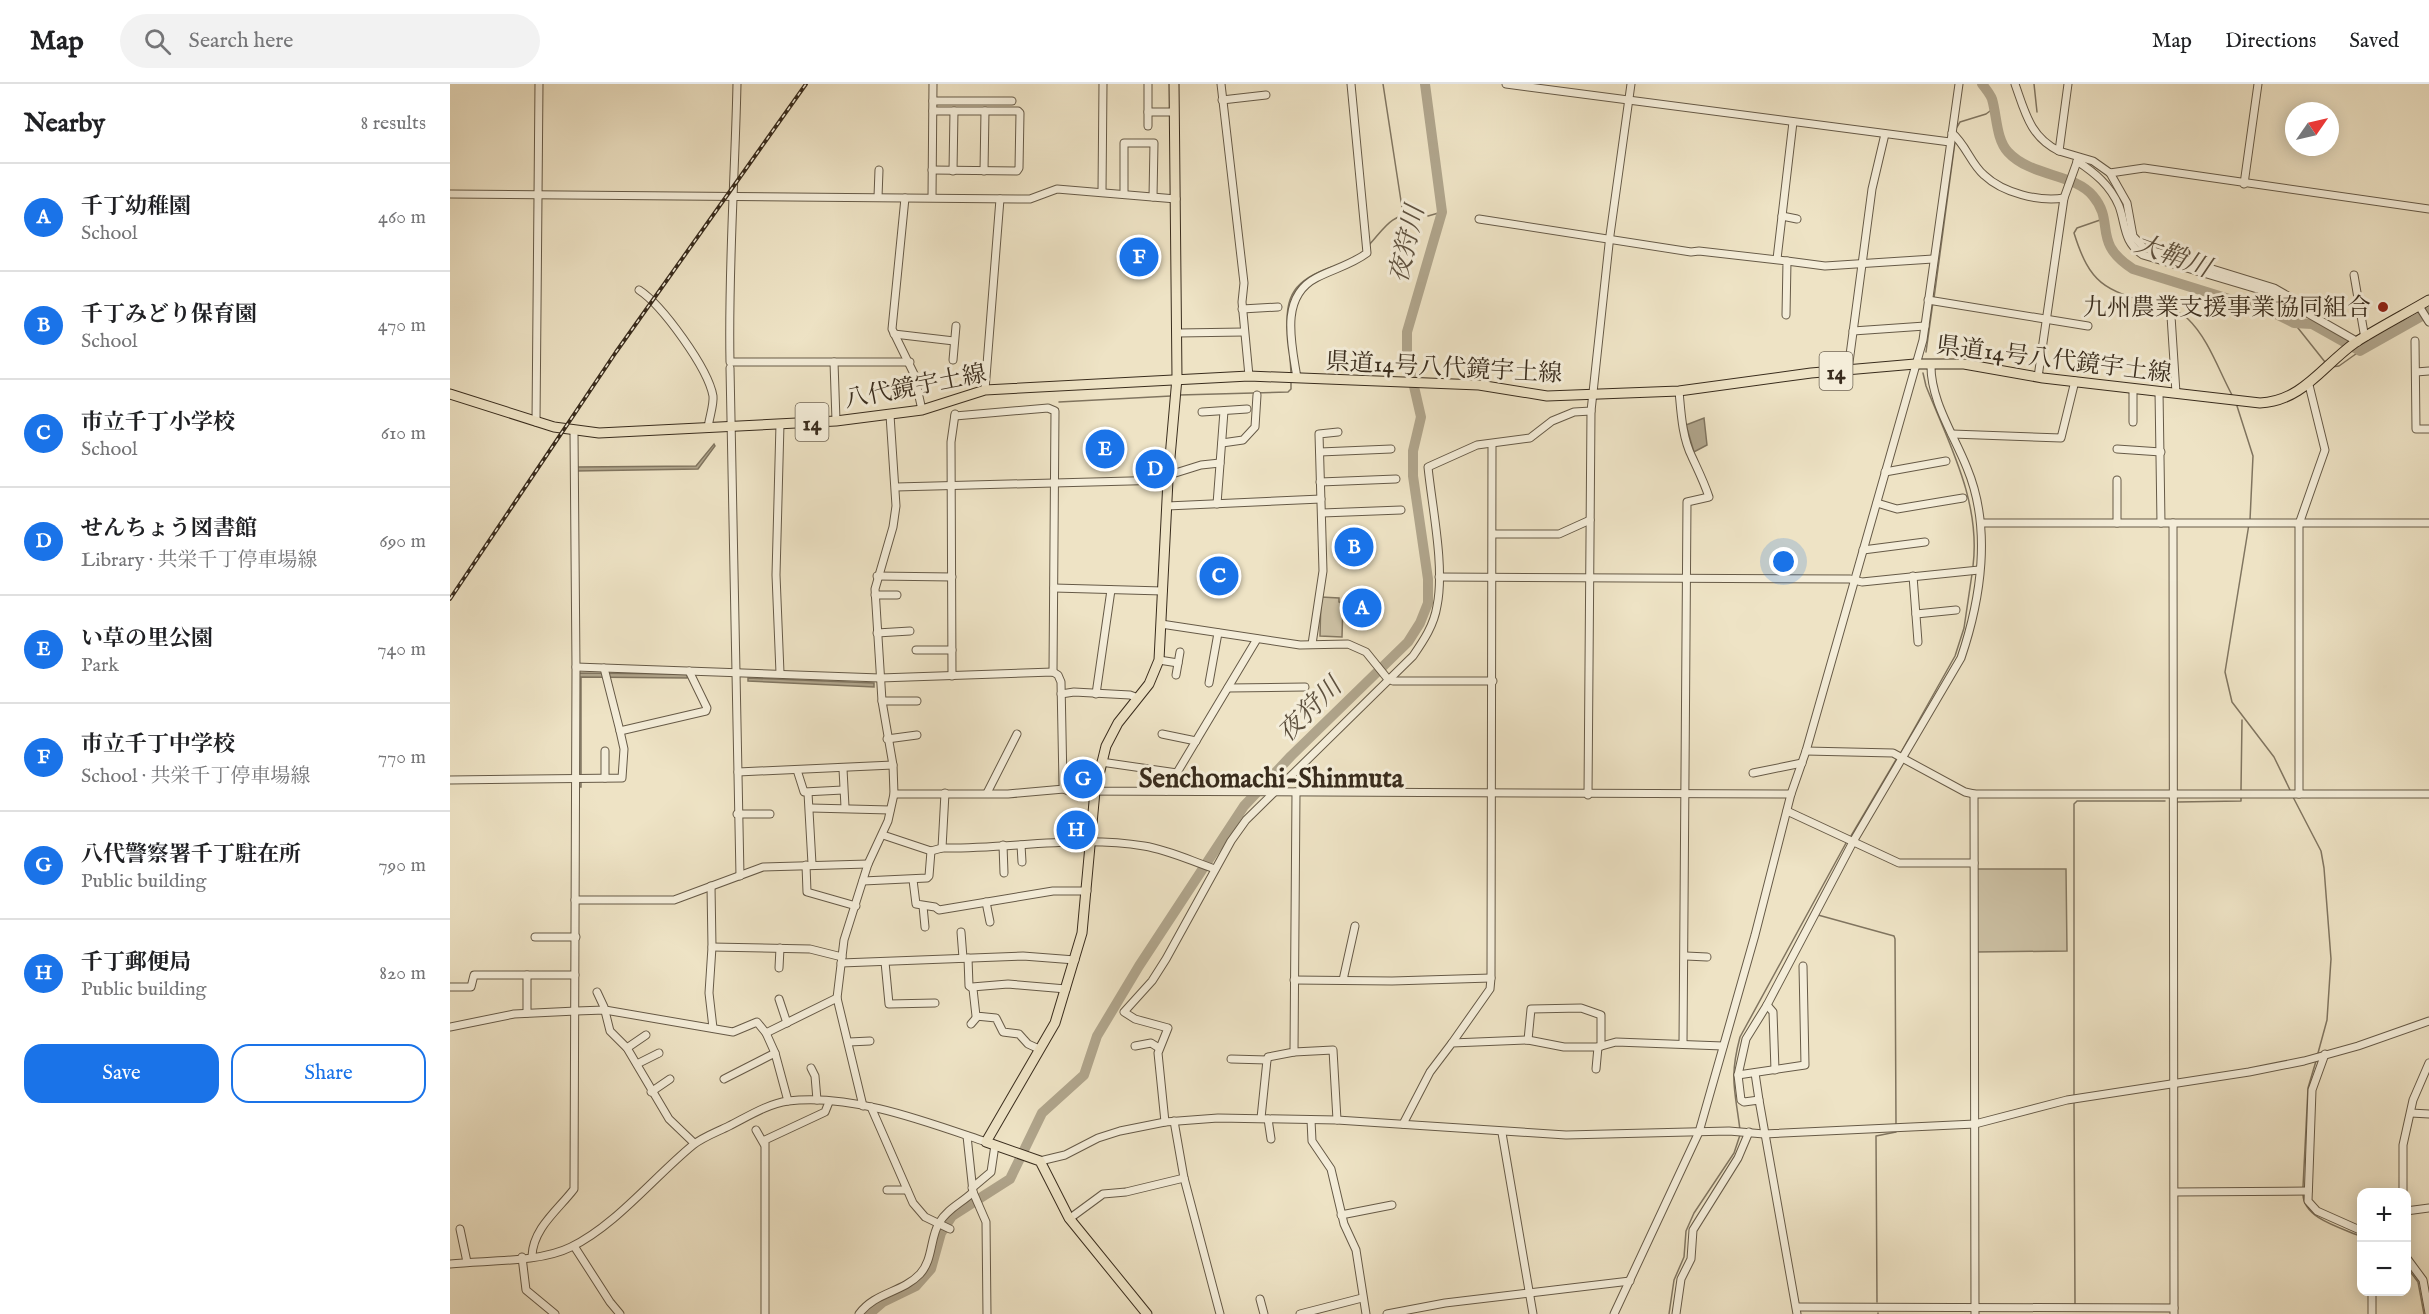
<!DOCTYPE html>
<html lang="en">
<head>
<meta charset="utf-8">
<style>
	body { margin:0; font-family:"IM FELL English","Noto Serif JP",serif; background:#f2f2f2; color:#202124 }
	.controls { position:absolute; right:18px; bottom:18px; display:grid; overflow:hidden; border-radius:12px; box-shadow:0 3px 15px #0003 }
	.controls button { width:54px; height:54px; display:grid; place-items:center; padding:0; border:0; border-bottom:2px solid #e0e0e0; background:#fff; color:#202124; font:30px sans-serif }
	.compass { position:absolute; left:1835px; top:18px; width:54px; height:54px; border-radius:50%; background:#fff; box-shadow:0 3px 15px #0003; rotate:56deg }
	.you { position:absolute; left:1334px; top:478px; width:21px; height:21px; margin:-15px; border:4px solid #fff; border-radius:50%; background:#1a73e8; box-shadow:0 0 0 9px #1a73e833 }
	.badge { display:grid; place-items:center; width:39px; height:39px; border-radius:50%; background:#1a73e8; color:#fff; font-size:20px; font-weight:700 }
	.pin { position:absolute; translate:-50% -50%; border:3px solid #fff; box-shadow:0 2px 6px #0006 }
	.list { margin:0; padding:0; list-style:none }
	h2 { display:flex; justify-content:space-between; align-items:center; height:78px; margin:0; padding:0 24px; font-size:26px }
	h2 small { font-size:20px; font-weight:400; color:#757577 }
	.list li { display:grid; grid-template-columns:39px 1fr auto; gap:18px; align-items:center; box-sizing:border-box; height:108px; padding:0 24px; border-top:2px solid #e0e0e0 }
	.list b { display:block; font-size:22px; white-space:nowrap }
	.list p { margin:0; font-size:20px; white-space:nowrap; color:#757577 }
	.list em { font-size:20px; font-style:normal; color:#757577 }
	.actions { display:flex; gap:12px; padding:18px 24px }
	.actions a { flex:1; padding:14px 0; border:2px solid #1a73e8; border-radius:18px; text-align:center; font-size:21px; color:#1a73e8 }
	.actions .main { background:#1a73e8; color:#fff }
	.icon { flex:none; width:33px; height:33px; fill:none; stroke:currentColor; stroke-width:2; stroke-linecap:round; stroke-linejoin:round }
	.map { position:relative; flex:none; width:1979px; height:1230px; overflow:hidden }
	header { display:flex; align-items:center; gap:36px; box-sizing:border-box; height:84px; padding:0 30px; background:#fff; border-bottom:2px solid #e0e0e0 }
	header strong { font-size:28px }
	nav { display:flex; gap:33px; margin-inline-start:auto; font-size:21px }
	.search { width:420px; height:54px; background:#f2f2f2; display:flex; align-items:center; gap:15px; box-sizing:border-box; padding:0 21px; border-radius:33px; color:#757577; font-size:22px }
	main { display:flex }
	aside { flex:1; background:#fff }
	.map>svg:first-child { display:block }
	.green { fill:#cfc4a8; stroke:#847862; stroke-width:1.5 }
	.water { fill:#b0a58c; stroke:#807560; stroke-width:1.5 }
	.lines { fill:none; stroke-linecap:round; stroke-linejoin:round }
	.stream { stroke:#807560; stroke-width:1.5 }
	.river { stroke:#b0a58c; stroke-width:10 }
	.minor-casing { stroke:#665a47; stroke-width:9 }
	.major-casing { stroke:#392c1d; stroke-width:11 }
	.minor { stroke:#f4edd9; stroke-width:7 }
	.major { stroke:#eee3c5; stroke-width:9 }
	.rail-casing { stroke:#392c1d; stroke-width:4 }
	.rail { stroke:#f4edd9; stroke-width:1.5; stroke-dasharray:4.5; stroke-linecap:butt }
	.poi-dot { fill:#8f2418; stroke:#f4edd9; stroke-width:2 }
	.labels { text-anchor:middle; stroke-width:6; stroke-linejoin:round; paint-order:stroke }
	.shield { fill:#f4edd9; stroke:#716655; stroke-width:1.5 }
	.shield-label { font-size:22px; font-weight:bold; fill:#392c1d }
	.poi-label { font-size:24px; fill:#392c1d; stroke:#f4edd9; text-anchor:end }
	.street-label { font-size:24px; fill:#392c1d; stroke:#f4edd9 }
	.water-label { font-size:26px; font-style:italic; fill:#5d503e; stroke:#f4edd9 }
	.quarter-label { font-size:27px; font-weight:bold; fill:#392c1d; stroke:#f4edd9 }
</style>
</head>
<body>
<header>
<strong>Map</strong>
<div class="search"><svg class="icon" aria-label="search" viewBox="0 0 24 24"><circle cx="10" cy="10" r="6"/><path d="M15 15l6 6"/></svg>Search here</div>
<nav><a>Map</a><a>Directions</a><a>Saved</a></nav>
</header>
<main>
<aside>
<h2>Nearby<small>8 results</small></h2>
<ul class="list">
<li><span class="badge">A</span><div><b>千丁幼稚園</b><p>School</p></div><em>460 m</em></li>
<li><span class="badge">B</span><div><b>千丁みどり保育園</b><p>School</p></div><em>470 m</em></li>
<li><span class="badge">C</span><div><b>市立千丁小学校</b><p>School</p></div><em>610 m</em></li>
<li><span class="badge">D</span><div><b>せんちょう図書館</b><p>Library · 共栄千丁停車場線</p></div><em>690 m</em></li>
<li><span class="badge">E</span><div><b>い草の里公園</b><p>Park</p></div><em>740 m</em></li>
<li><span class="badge">F</span><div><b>市立千丁中学校</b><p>School · 共栄千丁停車場線</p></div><em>770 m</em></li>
<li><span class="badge">G</span><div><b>八代警察署千丁駐在所</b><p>Public building</p></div><em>790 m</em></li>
<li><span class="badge">H</span><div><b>千丁郵便局</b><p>Public building</p></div><em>820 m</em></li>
</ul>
<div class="actions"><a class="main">Save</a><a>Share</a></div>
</aside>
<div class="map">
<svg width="1979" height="1230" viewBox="0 0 1979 1230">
	<rect width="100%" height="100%" fill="#eee3c5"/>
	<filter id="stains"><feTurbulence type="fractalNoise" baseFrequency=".00333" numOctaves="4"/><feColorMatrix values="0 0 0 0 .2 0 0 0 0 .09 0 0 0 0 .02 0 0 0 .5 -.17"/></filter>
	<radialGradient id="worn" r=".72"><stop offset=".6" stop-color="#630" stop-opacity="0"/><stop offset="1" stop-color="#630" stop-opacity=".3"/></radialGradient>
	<g class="green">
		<polygon points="871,513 889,514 889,518 893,519 892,553 870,552"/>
		<polygon points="1525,785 1616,785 1617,867 1526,868"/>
	</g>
	<g class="water">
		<polygon points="1254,334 1257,361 1244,368 1236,341"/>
		<polygon points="264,360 265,362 248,385 126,387 126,383 246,382"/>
		<polygon points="128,589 238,590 237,594 131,593 131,703 127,703"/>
		<polygon points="298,594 424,599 424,603 298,597"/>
	</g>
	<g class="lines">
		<g class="stream">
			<polyline points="933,0 953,130"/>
			<polyline points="1584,0 1587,28"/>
			<polyline points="1507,43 1510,38 1536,30 1544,24"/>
			<polyline points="978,132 992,128"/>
			<path d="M 1653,135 L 1627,144 L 1624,149 C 1640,200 1654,206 1704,220 C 1715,224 1729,226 1738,235 C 1758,254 1769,287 1782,311"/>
			<path d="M 919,161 C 934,145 941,129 965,131"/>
			<polyline points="1484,214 1505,58"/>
			<polyline points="1844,239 1875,278"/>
			<path d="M 838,251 C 833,211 846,195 882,183"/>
			<polyline points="1476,268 1483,218"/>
			<polyline points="840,273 841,289"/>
			<polyline points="1881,283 1889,282 1910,267"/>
			<path d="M 1473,289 L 1476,302 C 1499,360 1531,418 1523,482"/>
			<polyline points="729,311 838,308 841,305 841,297"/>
			<polyline points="609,318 721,312"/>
			<polyline points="1787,322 1803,372 1800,436"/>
			<polyline points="1799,440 1775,588 1782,618 1824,673 1841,708"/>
			<polyline points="1450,670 1505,572 1514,544 1522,490"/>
			<polyline points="1791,706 1792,636"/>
			<polyline points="1843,713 1871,767 1874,784 1881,875 1877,936 1868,969"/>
			<polyline points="1727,718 1791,717 1791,714"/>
			<polyline points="1401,752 1447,674"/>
			<polyline points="1368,831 1444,852 1445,855 1446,1040"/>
			<polyline points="1624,1013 1624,720 1627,717 1715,717"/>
			<polyline points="1624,1018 1625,1220"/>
			<path d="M 1290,1046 C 1285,1005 1279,995 1290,953 L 1396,759"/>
			<polyline points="1853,1103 1858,1004 1866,977"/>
			<path d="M 1853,1111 C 1854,1135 1892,1144 1912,1153"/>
			<polyline points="1956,1182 1968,1198 1974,1230"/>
			<polyline points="1427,1218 1426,1052 1446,1048"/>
			<polyline points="1428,1229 1428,1230"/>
			<polyline points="1219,1230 1224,1196 1234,1173 1236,1147 1244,1129 1284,1069 1290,1051"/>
		</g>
		<g class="river">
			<path d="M 1532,0 C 1536,5 1540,10 1542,15 C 1547,32 1546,55 1558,68 C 1581,93 1624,89 1643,112 C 1666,139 1641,158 1683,185 L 1824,229 L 1844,239 L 1862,240 L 1910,267 L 1979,228"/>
			<polyline points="419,1230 433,1218 466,1202 481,1185 491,1149 502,1132 560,1095 592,1029 634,991 647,952 689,882 794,722 841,672 958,558 970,539 978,519 978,495 963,392 963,367 971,333 957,272 957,248 992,128 975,0"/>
		</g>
		<g class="minor-casing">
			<g id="minor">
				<path d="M 287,0 C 285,93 278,185 280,278 L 460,278"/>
				<polyline points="771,0 794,199 792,218 799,292"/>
				<polyline points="1056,0 1500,58"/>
				<path d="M 1565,0 C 1575,28 1580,53 1609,67"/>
				<polyline points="1618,0 1609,67 1643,77 1660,89 1694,84 1979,125"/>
				<polyline points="772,16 816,11"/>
				<polyline points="483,17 562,17"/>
				<polyline points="698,28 724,28"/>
				<polyline points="698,42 698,0"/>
				<path d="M 1502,49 C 1516,61 1521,80 1534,91 C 1553,109 1589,118 1614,114"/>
				<path d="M 1627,77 C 1645,89 1660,101 1669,122 C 1676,141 1673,158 1693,171 L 1824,210 L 1908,258"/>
				<polyline points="482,86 567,87 569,84 570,29 568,27 483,27"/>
				<polyline points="503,87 504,27"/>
				<polyline points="534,87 535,27"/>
				<polyline points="1660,89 1677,119 1683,152 1694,164 1824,204 1859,224"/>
				<polyline points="1794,100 1808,0"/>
				<polyline points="652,107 653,0"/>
				<polyline points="0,110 580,115 607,105 726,115"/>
				<polyline points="674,110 674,59 704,59 703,113"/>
				<polyline points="428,113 429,86"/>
				<polyline points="482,113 483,0"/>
				<polyline points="455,114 442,245 464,290 472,326"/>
				<polyline points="1332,132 1347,135"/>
				<polyline points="1029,135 1241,168 1249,167 1337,177 1336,231"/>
				<polyline points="1327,175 1343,38"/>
				<polyline points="1337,177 1375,182 1483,175"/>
				<polyline points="1904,191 1914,249 1917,252"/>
				<path d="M 189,206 C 212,221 258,284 263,312 C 264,321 259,334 258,344"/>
				<polyline points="1478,216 1638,242"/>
				<polyline points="1969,222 1979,238"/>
				<polyline points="792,225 828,223"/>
				<polyline points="1721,232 1726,309"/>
				<polyline points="1403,247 1475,242"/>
				<polyline points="728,249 794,248"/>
				<polyline points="444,250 504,257"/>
				<polyline points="1965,257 1966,345 1979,345"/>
				<polyline points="503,276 506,242"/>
				<polyline points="384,278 386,337"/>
				<polyline points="280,284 290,792"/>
				<polyline points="1398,286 1422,105 1435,50"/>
				<polyline points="1966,288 1979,287"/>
				<polyline points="1588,293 1614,114 1628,75"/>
				<path d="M 847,294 C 842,261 829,213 866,194 C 883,185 901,181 917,169 L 901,0"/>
				<polyline points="535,306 550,115"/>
				<path d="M 1229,307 C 1231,328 1232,353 1242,373 C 1248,386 1254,398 1259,413 L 1237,418 L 1233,959"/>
				<polyline points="1709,307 1711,439"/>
				<polyline points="752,328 797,325"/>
				<polyline points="505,332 598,324 605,327 603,588"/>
				<polyline points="86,338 89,0"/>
				<polyline points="1683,338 1683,304"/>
				<polyline points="330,340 326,491 330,589"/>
				<polyline points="1502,350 1611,354 1625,297"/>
				<polyline points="772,359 793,356 805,343 807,311"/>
				<polyline points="1667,365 1711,368"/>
				<polyline points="870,368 941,365"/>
				<polyline points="1435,388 1496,377"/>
				<polyline points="719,391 751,381 770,379"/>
				<polyline points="1667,396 1667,439"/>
				<polyline points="870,398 946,395"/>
				<polyline points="446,403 718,396"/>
				<polyline points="1427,419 1447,425 1513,414"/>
				<polyline points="767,420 774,327"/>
				<polyline points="717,422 871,415"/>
				<polyline points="872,429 951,426"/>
				<polyline points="1531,439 1979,439"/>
				<polyline points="1723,439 1724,1230"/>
				<polyline points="1043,450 1109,450 1140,436"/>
				<polyline points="1413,466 1475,458"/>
				<polyline points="427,492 502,493"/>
				<polyline points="1463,492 1468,558"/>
				<polyline points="989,493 1400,495 1412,498 1529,486"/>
				<polyline points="604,504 713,507"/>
				<polyline points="425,511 447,511"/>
				<polyline points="1466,530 1506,526"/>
				<polyline points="711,540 850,561 898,560 916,568 937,594 943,597 1043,597"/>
				<polyline points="427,549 460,547"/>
				<polyline points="862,560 873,487 869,350 888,348"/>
				<polyline points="466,566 502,566"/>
				<polyline points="709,576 728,579"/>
				<polyline points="126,583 430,594 603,588 608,591 611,598 613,700 614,705 618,707 1341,710"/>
				<polyline points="154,584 170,647 256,627 257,624 239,587"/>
				<polyline points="726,591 730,568"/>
				<polyline points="502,592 501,358 505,330"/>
				<polyline points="759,599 768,549"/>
				<polyline points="778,604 855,603"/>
				<polyline points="611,610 624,608 680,611 688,614"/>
				<polyline points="646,610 661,506"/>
				<polyline points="432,617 467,617"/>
				<polyline points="712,650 746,657"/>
				<polyline points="437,655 467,651"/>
				<polyline points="1356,667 1443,669 1515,708 1524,710 1979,710"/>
				<polyline points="651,678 727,689"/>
				<polyline points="393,685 395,723"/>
				<polyline points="347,686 354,708 393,706"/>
				<polyline points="288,688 443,681"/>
				<polyline points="1303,689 1352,679"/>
				<polyline points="155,694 155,667"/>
				<polyline points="0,696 172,694 174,665 170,647"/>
				<polyline points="716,707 807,555"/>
				<polyline points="358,709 362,780"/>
				<polyline points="537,709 567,650"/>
				<polyline points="444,710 558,710 614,705"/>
				<polyline points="1524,710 1525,1230"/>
				<polyline points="1849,710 1849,440 1875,366 1859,301"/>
				<polyline points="1138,711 1141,327"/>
				<polyline points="361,724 440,726"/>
				<polyline points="1337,727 1449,779 1524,779"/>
				<polyline points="287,730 320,730"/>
				<path d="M 433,751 L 481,767 L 492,764 C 559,765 628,751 694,762 C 719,766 741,777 765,785"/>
				<polyline points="553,761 554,789"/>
				<polyline points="571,761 572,778"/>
				<polyline points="492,764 495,709"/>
				<polyline points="356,781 357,808 406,822"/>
				<polyline points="463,796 466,820 485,823 489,826 603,807 637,807"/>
				<polyline points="413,797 477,794 479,792 481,767"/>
				<polyline points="261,802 262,863 259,909 263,944"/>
				<polyline points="125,816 224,816 313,783 418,780"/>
				<polyline points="536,818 540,838"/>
				<polyline points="473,822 475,843"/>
				<polyline points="511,848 513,874"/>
				<polyline points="85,853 126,853"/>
				<polyline points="262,863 360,865 392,873"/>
				<polyline points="1236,872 1257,873"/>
				<polyline points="518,874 519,902 523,905 526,932 546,934 553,948 569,950 578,960 589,965"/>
				<polyline points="435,878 439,920 485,919"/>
				<polyline points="391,879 573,872 625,876"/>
				<polyline points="329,884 330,864"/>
				<polyline points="844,896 942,897 1041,894"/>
				<polyline points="893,896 905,842"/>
				<polyline points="0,903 21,903 24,891 125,891"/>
				<polyline points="522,903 558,900 616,905"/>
				<polyline points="147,908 154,923 160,947 177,964 219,1035 244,1059"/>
				<polyline points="329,915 337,939"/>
				<polyline points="1317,921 1323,928 1325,986"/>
				<polyline points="77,929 77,891"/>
				<polyline points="521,940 527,933"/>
				<polyline points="0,943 64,930 126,927 155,926 283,948 307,938 316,949 387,914"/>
				<polyline points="316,949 325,969 338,1017"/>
				<polyline points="1078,956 1081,925 1131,924 1151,931 1151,962"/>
				<polyline points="399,958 420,957"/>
				<polyline points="1002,959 1040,905 1041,894 1042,360"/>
				<polyline points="685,962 701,959 709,964"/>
				<polyline points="177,964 196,951"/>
				<polyline points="844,968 883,966 887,1036"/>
				<polyline points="1875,970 1862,1006 1858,1117 1867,1127 1912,1147"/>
				<polyline points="781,975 817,976"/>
				<polyline points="187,980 209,969"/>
				<polyline points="361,984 365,992 367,1016"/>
				<polyline points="1146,985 1148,963"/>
				<polyline points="1305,989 1309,1016"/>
				<polyline points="1288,991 1355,981 1353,882"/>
				<polyline points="274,995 325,969"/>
				<polyline points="201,1008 220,995"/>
				<polyline points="413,1022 387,914 394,856 418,780 438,737 444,710 443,681 432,617 425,505 443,443 446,422 440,331"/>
				<polyline points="421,1023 463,1119 475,1133 500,1145"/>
				<polyline points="1961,1029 1979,1030"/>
				<polyline points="811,1034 817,976 818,973 844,968 846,708"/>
				<polyline points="818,1035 821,1055"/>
				<polyline points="861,1036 862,1057 881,1085 894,1140 906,1166 916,1230"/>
				<polyline points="724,1037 734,1094 770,1230"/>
				<path d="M 715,1038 L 708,969 L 718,944 L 685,935 L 674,928 L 702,897 L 716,875 L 781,757 L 796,736 L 963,572 C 974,556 984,541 987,522 C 995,483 982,423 978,383 L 1027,361 L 1080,354 L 1102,337 L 1124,328 L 1141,327 L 1160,151 L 1181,0"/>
				<polyline points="953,1040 980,988 1002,959 1078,956 1114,963 1148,963 1166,958 1273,962"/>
				<polyline points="306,1046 314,1060"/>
				<polyline points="1052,1049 1083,1230"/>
				<polyline points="517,1052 523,1108 536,1138 537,1230"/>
				<polyline points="590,1077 615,1071 648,1054 670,1047 715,1038 768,1034 887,1036 1116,1051 1279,1047 1314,1050 1525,1040 1617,1016 1799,988 1854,977 1908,962 1979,937"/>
				<polyline points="522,1104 541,1088 545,1061"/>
				<polyline points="437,1106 457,1106"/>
				<polyline points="1725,1108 1858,1107"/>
				<polyline points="1953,1108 1953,1061 1963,1016 1979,979"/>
				<polyline points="1956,1127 1979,1124"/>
				<polyline points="891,1131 942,1121"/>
				<polyline points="619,1135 653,1110 676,1108 734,1094"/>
				<polyline points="10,1145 17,1178"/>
				<polyline points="124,1162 160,1218 170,1230"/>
				<path d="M 82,1172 C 83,1144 109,1125 124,1105 L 126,583 L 124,348"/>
				<polyline points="72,1173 76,1206 105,1230"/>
				<polyline points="1956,1173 1973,1196 1979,1229"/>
				<path d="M 0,1180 C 36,1176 89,1179 121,1163 C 165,1142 205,1092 243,1061 C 253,1053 267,1048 279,1042 C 297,1033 317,1020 338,1017 C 402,1009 477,1038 536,1058"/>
				<polyline points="810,1215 814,1230"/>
				<polyline points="1347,1223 1724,1224"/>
				<polyline points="315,1230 315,1056 375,1028 379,1018"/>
				<path d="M 409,1230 C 425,1208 452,1209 470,1190 C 483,1176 480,1154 489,1139 C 498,1124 512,1119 523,1108"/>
				<polyline points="850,1230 912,1214"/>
				<polyline points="937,1230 995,1219 1180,1197"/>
				<polyline points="1164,1230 1249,1048 1305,851 1341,710 1356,667 1473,256 1509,0"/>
				<polyline points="1226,1230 1231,1195 1241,1175 1243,1146 1288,1074 1299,1048"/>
				<path d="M 1347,1230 L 1309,1016 L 1294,1018 L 1291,1016 L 1288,991 L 1296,955 L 1317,921 L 1404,756 L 1511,574 C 1531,515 1542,444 1517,384 C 1504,351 1480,316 1481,280"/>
				<polyline points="1922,1230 1922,1208"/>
			</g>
		</g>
		<g class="major-casing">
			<g id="major">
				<path d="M 0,310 L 104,343 L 149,349 L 386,337 L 472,326 L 535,306 L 799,292 L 1029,301 L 1097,312 L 1229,307 L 1361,289 L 1465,280 L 1514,280 L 1593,294 L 1810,319 C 1853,317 1873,281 1906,258 C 1930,243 1955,230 1979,216"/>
				<polyline points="697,1230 619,1134 590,1077 536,1058 605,939 632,849 645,707 656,662 668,639 699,600 709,576 718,396 727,294 724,0"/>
			</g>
		</g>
		<use href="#minor" class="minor"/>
		<use href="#major" class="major"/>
		<g class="rail-casing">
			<polyline id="rail" points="0,515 166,268 356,0"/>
		</g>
		<use href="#rail" class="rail"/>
	</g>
	<circle class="poi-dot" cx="1933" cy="223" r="6"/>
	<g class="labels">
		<g class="shield">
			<rect x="1369.5" y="268" width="33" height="38" rx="4.5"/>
			<rect x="345.5" y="319" width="33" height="38" rx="4.5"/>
		</g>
		<g class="shield-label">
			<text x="1386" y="295">14</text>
			<text x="362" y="346">14</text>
		</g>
		<g class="poi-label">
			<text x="1921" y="231">九州農業支援事業協同組合</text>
		</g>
		<g class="street-label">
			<text transform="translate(1604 275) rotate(7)" y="8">県道14号八代鏡宇土線</text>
			<text transform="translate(994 283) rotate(3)" y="8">県道14号八代鏡宇土線</text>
			<text transform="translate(465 302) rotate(-11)" y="8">八代鏡宇土線</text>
		</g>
		<g class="water-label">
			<text transform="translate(956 160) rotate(-77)" y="9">夜狩川</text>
			<text transform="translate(1723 171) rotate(20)" y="9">大鞘川</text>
			<text transform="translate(859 625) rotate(-45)" y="9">夜狩川</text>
		</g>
		<g class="quarter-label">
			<text x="821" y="703">Senchomachi-Shinmuta</text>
		</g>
	</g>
	<rect width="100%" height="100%" filter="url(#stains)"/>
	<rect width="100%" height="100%" fill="url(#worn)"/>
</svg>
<div class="controls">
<button>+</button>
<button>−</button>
</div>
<svg class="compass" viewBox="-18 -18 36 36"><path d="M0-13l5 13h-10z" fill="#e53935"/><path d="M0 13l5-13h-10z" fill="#757577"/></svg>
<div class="you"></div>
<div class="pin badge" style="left:912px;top:524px">A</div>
<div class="pin badge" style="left:904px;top:463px">B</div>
<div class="pin badge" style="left:769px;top:492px">C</div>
<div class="pin badge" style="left:705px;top:385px">D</div>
<div class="pin badge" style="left:655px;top:365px">E</div>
<div class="pin badge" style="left:689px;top:173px">F</div>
<div class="pin badge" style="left:633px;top:695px">G</div>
<div class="pin badge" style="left:626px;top:746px">H</div>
</div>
</main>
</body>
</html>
